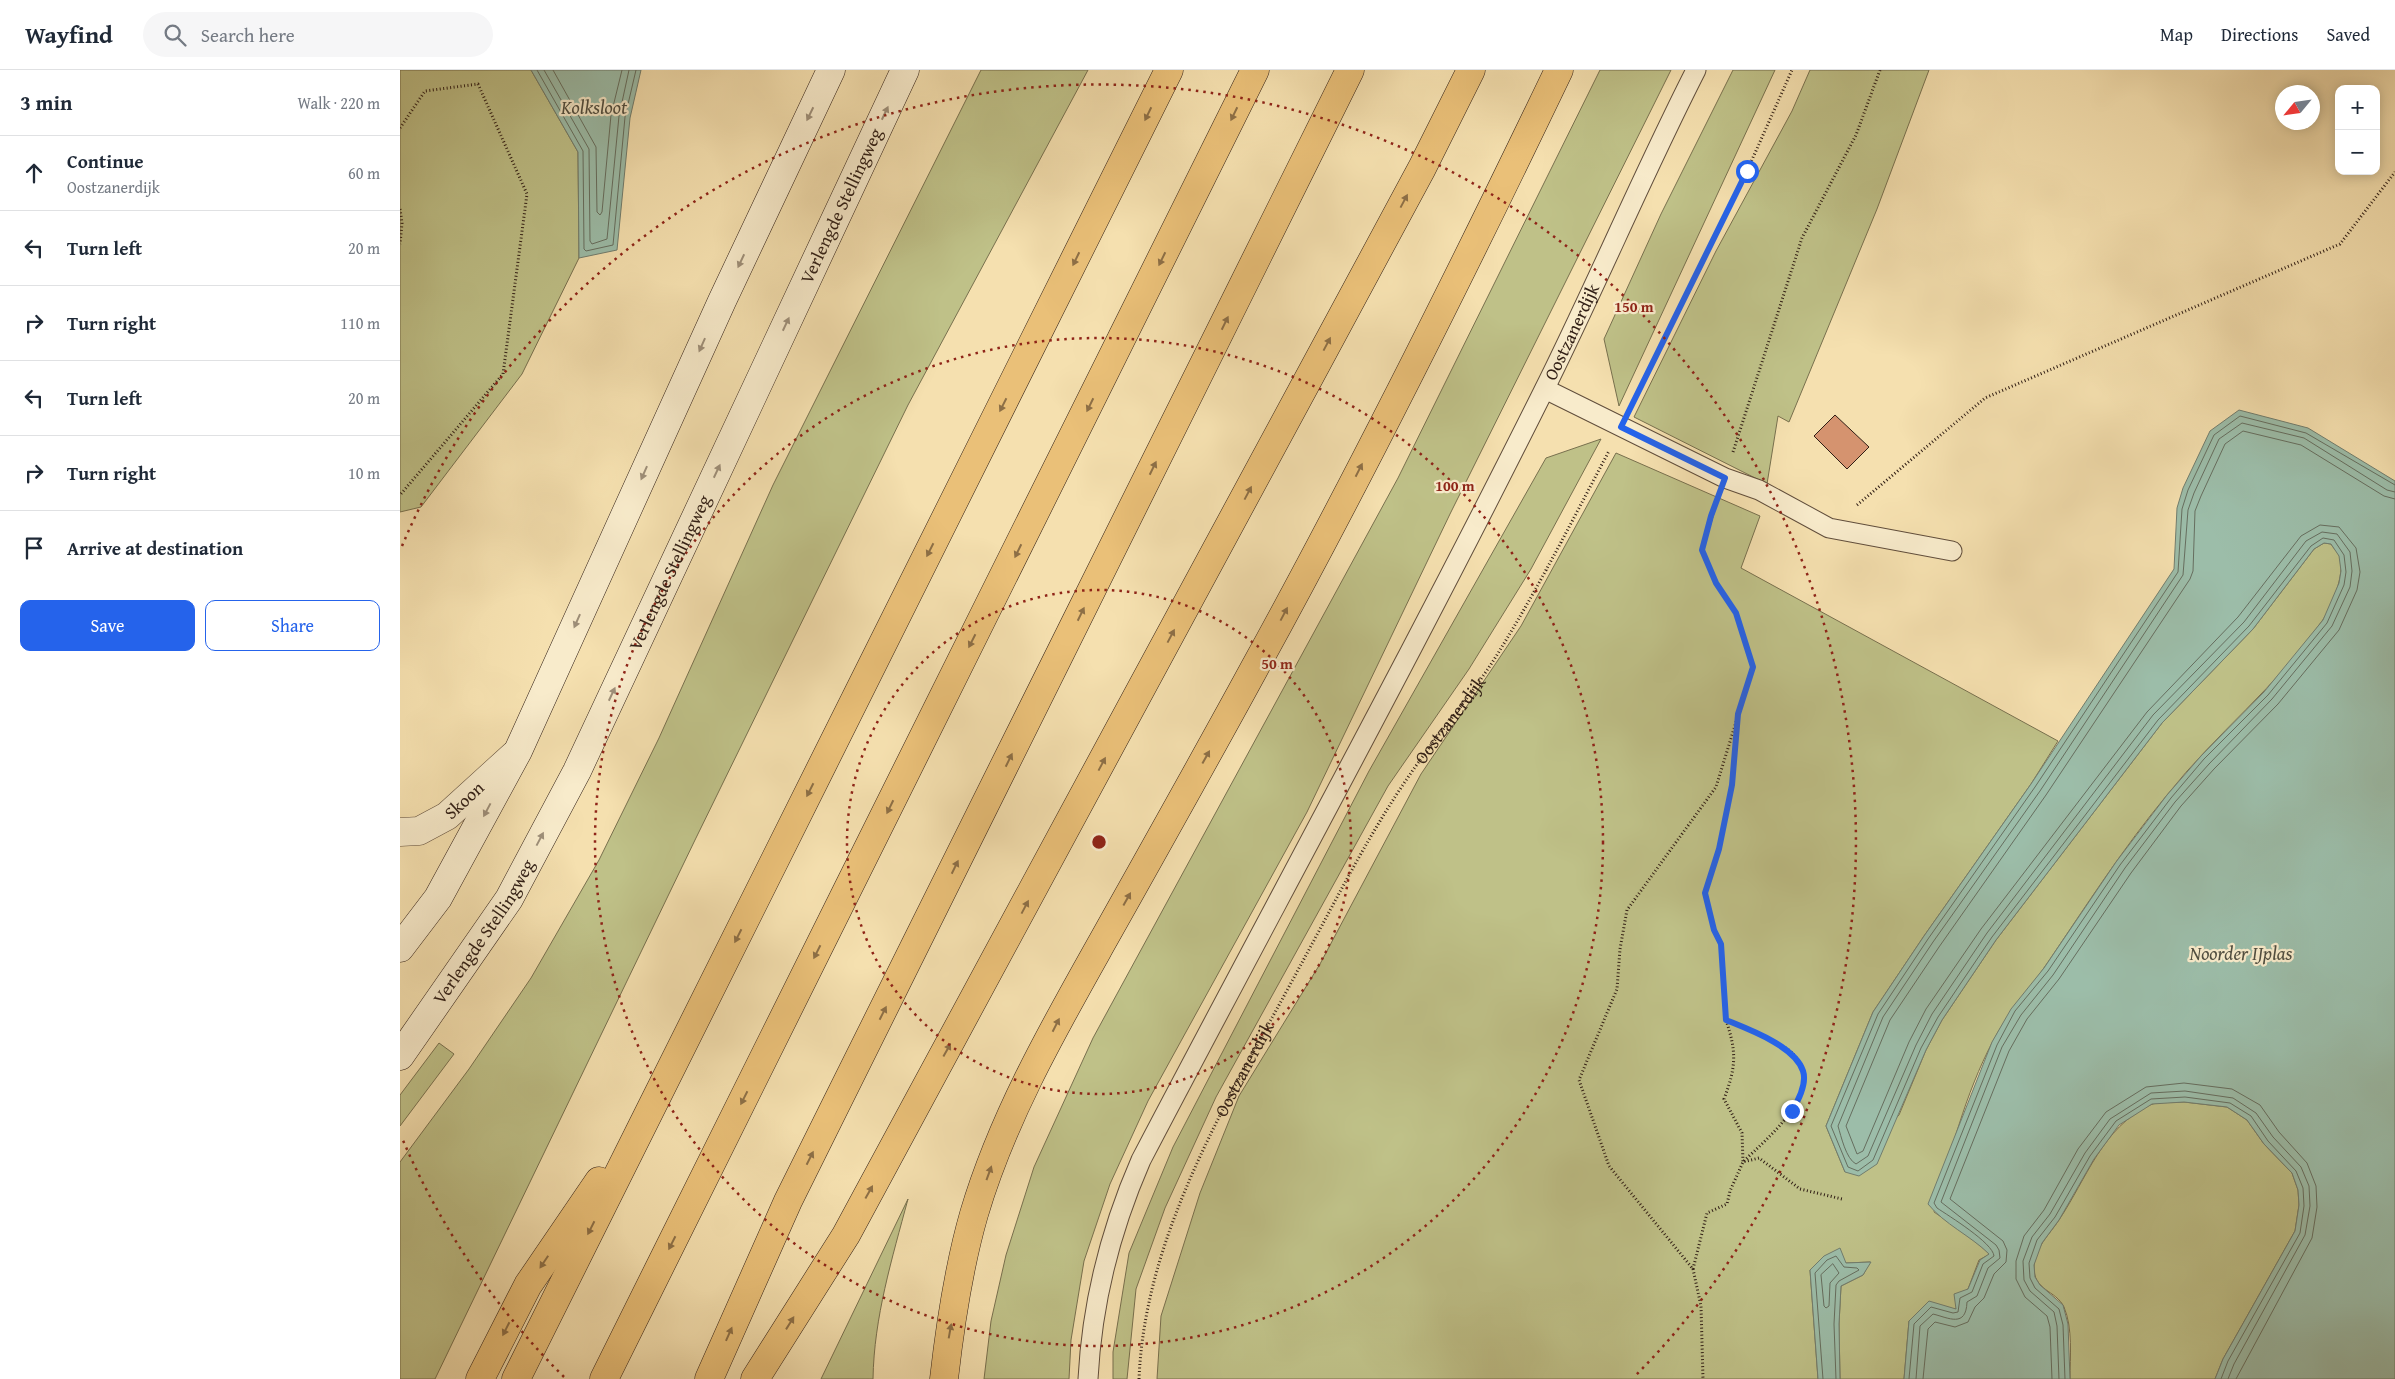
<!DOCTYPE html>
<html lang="en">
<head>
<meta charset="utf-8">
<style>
	body { margin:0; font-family:"Gentium Book Plus",serif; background:#f6f6f7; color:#1f2937 }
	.controls { position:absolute; right:15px; top:15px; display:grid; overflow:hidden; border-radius:10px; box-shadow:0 2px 12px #0003 }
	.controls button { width:45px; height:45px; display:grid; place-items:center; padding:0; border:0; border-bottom:1px solid #e0e1e3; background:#fff; color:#1f2937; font:25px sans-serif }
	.compass { position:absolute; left:1875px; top:15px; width:45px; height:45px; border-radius:50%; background:#fff; box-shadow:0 2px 12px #0003; rotate:241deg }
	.stop { position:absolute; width:15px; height:15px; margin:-11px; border:4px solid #2563eb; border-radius:50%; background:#fff }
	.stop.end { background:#2563eb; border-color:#fff; box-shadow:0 1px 5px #0008 }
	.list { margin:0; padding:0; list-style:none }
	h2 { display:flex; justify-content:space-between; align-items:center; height:65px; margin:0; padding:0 20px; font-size:21px }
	h2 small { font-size:16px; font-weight:400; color:#747a83 }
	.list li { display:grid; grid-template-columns:32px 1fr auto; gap:15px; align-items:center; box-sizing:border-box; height:75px; padding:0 20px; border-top:1px solid #e0e1e3 }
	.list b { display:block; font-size:19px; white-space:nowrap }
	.list p { margin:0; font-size:16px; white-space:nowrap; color:#747a83 }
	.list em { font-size:16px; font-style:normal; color:#747a83 }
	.actions { display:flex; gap:10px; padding:15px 20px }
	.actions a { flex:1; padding:11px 0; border:1px solid #2563eb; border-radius:10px; text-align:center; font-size:18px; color:#2563eb }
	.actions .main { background:#2563eb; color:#fff }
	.icon { flex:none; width:28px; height:28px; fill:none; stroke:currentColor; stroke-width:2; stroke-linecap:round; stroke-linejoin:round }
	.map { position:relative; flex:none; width:1995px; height:1309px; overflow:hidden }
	header { display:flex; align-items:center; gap:30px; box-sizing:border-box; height:70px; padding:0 25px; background:#fff; border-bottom:1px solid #e0e1e3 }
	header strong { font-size:24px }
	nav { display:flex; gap:28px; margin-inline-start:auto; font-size:18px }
	.search { width:350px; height:45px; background:#f6f6f7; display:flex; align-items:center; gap:12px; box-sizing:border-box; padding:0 18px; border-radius:28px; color:#747a83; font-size:19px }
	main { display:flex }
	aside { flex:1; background:#fff }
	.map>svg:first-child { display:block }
	.green { fill:#bfc188; stroke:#78704e }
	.water { fill:#9cbda9; stroke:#717d6e }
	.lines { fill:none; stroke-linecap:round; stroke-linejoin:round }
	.shore { stroke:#666e5f; stroke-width:1 }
	.building { fill:#d5936f; stroke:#301e15 }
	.service-casing { stroke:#614e3c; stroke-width:21 }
	.minor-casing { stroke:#614e3c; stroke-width:29 }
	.secondary-casing { stroke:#301e15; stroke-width:29 }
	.motorway-casing { stroke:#301e15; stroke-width:29 }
	.path { stroke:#301e15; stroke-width:3; stroke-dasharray:1 2.5; stroke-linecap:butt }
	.service { stroke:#f8ebcb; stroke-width:19 }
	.minor { stroke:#f8ebcb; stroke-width:28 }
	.secondary { stroke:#f8ebcb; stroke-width:28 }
	.motorway { stroke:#eac078; stroke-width:28 }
	.oneway { fill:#9e8f79 }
	.oneway2 { fill:#8d6f46 }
	.route { stroke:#2563eb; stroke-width:6 }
	.ring { fill:none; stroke:#8f2418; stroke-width:2.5; stroke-dasharray:2.5 5 }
	.labels { text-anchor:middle; stroke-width:4.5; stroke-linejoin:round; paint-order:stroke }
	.street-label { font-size:18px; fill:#301e15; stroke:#f8ebcb }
	.water-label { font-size:19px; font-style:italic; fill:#504e41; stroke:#f8ebcb }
	.centre { fill:#8f2418; stroke:#f8ebcb; stroke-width:2.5 }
	.ring-label { font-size:15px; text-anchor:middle; font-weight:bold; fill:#8f2418; stroke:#f8ebcb; stroke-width:4.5; stroke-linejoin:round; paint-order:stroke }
</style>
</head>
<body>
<header>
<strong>Wayfind</strong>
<div class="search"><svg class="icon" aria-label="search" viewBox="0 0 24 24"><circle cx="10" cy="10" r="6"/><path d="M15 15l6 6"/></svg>Search here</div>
<nav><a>Map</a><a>Directions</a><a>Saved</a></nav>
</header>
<main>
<aside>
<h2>3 min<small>Walk · 220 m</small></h2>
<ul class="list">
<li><svg class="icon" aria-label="ahead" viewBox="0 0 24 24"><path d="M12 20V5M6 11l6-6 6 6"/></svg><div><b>Continue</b><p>Oostzanerdijk</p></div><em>60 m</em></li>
<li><svg class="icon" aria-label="left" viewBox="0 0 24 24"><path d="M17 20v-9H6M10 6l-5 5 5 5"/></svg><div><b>Turn left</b></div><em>20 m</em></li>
<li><svg class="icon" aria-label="right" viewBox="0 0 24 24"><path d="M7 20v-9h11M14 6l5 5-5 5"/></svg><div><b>Turn right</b></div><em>110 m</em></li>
<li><svg class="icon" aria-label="left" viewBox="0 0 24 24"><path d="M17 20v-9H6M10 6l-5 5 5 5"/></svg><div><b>Turn left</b></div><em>20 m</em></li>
<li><svg class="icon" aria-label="right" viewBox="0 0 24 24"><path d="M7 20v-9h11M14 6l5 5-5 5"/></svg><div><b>Turn right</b></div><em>10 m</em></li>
<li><svg class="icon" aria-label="arrive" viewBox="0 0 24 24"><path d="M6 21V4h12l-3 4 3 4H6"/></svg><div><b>Arrive at destination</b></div></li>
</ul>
<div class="actions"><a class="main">Save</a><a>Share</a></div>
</aside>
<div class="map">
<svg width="1995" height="1309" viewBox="0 0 1995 1309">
	<rect width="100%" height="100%" fill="#f5e0af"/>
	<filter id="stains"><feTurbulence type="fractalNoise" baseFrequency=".004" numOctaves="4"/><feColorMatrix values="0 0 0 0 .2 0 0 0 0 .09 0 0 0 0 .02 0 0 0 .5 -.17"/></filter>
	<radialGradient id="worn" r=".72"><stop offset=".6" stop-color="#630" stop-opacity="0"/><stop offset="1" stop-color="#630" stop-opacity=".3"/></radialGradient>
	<g class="green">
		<polygon points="0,0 131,0 178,82 179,188 122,304 21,437 0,442"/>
		<polygon points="581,0 688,0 508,335 295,770 35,1309 0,1309 0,1092 69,999 131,908 199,790 259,668 373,415"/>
		<polygon points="1200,0 1271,0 1050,444 907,742 748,1031 710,1114 684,1191 671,1270 669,1309 584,1309 591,1251 606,1185 634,1097 693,968 998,408"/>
		<polygon points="1333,0 1375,0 1219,336 1204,269 1261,144"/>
		<polygon points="1410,0 1529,0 1477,139 1389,352 1378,346 1367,414 1234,347 1316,181 1392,41"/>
		<polygon points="1201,369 1131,499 1069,599 988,716 816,1027 765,1138 736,1219 727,1309 713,1309 713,1282 729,1183 773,1077 969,701 1146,388"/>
		<path d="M 1216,383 L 1360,446 L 1341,498 L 1658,671 L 1631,714 L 1524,866 L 1473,942 L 1426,1056 L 1445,1102 L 1499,1045 L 1526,980 L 1542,950 L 1596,870 L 1762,653 L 1853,559 L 1914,479 L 1924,473 L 1931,474 C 1933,478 1938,482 1940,487 C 1945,504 1932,537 1922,551 C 1878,616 1815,664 1767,725 C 1723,778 1686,836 1648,892 C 1630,919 1608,942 1593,971 C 1565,1024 1550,1084 1534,1142 L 1565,1163 L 1590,1184 L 1579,1190 L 1568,1219 L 1556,1239 L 1509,1251 L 1504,1309 L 1440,1309 L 1439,1254 L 1441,1216 L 1463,1205 L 1470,1192 L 1446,1193 L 1410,1200 L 1418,1309 L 757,1309 L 761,1246 L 800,1123 L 839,1026 L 920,894 L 1021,704 L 1121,556 Z"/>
		<polygon points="39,973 54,984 0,1056 0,1025"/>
		<path d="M 1784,1032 L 1827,1037 L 1847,1050 L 1864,1074 L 1892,1103 L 1898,1120 L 1899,1135 L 1895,1161 L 1823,1289 L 1815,1309 L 1670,1309 C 1670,1287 1673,1258 1664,1237 C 1656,1220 1633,1221 1634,1196 C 1635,1177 1650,1164 1659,1150 C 1687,1108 1702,1058 1750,1035 C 1759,1031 1774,1033 1784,1032 Z"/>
		<path d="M 508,1129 C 492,1189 474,1247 473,1309 L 421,1309 Z"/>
	</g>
	<g class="water">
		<polygon points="131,0 241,0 230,48 217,180 179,188 178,82"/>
		<path d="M 1839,340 L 1908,358 L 1995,411 L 1995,1309 L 1815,1309 L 1823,1289 L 1895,1161 L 1899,1135 L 1898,1120 L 1892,1103 L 1864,1074 L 1847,1050 L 1827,1037 L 1784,1032 L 1752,1034 L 1719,1055 L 1694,1089 L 1659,1150 L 1642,1173 L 1634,1195 L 1635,1207 L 1640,1215 L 1663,1235 L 1668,1254 L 1670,1309 L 1504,1309 L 1509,1251 L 1529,1231 L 1556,1239 L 1554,1224 L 1568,1219 L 1580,1190 L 1589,1184 C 1571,1166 1544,1154 1528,1134 L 1592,972 L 1611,939 L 1644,898 L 1716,792 L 1767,725 L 1801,686 L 1864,622 L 1923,550 L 1939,513 L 1941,501 L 1939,486 L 1931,474 L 1924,473 L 1914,479 L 1853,559 L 1762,653 L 1596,870 L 1542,950 L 1526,980 L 1477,1094 L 1459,1106 L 1445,1102 L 1426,1056 L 1473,942 L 1524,866 L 1631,714 L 1774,499 L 1777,438 L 1783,418 L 1810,361 Z"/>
		<polygon points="1440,1178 1446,1193 1471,1192 1463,1205 1441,1216 1439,1254 1440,1309 1418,1309 1410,1200 1424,1186"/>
	</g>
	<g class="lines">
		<g class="shore">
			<polyline points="137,0 183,81 184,179 186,181 213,175 225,47 236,0"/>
			<polyline points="144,0 189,79 190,171 192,174 207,169 219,46 229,0"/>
			<polyline points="153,0 196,77 197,142 200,145 202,142 211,45 222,0"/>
			<polygon points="1433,1194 1439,1203 1430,1213 1429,1236 1426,1238 1424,1236 1421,1205"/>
			<polyline points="1423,1309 1415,1203 1427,1190 1436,1186 1444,1197 1457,1198 1459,1200 1439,1211 1436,1215 1434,1254 1436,1309"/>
			<path d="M 1509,1309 L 1514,1254 L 1531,1237 L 1553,1243 L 1558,1242 L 1560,1228 L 1572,1222 L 1583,1194 L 1594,1186 C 1593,1173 1549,1146 1537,1138 L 1534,1133 L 1597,975 L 1615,941 L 1648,901 L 1720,795 L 1771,728 L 1804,689 L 1868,625 L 1927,553 L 1944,515 L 1946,502 L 1944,485 L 1934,470 L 1923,468 L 1911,476 L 1849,556 L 1758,650 L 1592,867 L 1538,947 L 1521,978 L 1473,1090 L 1458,1101 L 1448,1097 L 1431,1056 L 1478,944 L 1528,869 L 1635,717 L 1778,502 L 1782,439 L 1788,420 L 1814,365 L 1840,346 L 1906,363 L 1995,415"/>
			<path d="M 1516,1309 L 1520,1256 L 1533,1244 C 1549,1248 1566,1258 1567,1232 L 1577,1226 L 1588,1198 L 1600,1188 L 1599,1180 L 1596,1175 L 1541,1132 L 1602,977 L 1621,945 L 1653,905 L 1725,798 L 1775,732 L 1809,694 L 1872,629 L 1932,556 L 1950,517 L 1952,501 L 1950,482 L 1937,464 L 1922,462 L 1906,471 L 1844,552 L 1753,645 L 1587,863 L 1532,944 L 1516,975 L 1468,1086 L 1456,1094 C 1446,1089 1441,1066 1438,1056 L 1483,947 L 1533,872 L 1640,721 L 1783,505 L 1788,440 L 1794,423 L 1819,369 L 1842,353 L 1904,368 L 1987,420 L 1995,422"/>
			<polyline points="1523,1309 1528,1259 1535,1252 1555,1257 1568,1252 1575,1237 1584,1228 1594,1204 1606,1192 1607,1180 1603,1171 1550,1129 1609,981 1627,949 1659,909 1731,803 1781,736 1814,699 1878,634 1939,560 1957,520 1960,502 1956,478 1939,457 1920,455 1901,466 1838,547 1747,642 1581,859 1526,939 1509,972 1463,1081 1457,1084 1446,1056 1490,950 1539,877 1646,725 1790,509 1793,501 1795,441 1801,426 1825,374 1843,361 1901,375 1984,426 1995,429"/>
			<polyline points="1652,1309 1650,1257 1647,1246 1625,1227 1616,1209 1616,1191 1624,1166 1644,1140 1678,1079 1706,1042 1746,1017 1784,1013 1832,1019 1860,1035 1879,1062 1907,1093 1916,1116 1917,1137 1912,1168 1836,1309"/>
			<polyline points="1659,1309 1657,1256 1654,1242 1630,1221 1624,1210 1623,1191 1632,1167 1650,1144 1685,1083 1710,1049 1751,1023 1785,1021 1833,1028 1856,1043 1873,1067 1901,1097 1909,1116 1910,1136 1905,1165 1834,1294 1828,1309"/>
			<polyline points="1665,1309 1663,1255 1659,1239 1635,1218 1630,1208 1629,1193 1637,1170 1655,1147 1690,1086 1716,1051 1751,1029 1785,1027 1830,1033 1851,1046 1868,1071 1896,1101 1903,1118 1904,1136 1900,1163 1828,1291 1821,1309"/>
		</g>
	</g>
	<polygon class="building" points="1435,345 1469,377 1447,399 1414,366"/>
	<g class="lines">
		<g class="service-casing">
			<g id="service">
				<polyline points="1145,319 1325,408 1359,420 1429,458 1552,481"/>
				<path id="s2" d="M 688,1309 C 692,1232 710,1161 741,1090 C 875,834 1014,581 1143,322 C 1196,216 1242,106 1296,0"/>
			</g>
		</g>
		<g class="minor-casing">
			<g id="minor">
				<path id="s3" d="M 0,762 L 19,761 L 47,746 L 114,685"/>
			</g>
		</g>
		<g class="secondary-casing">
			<g id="secondary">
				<polyline points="0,878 38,828 118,681 322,231 431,0"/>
				<path id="s4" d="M 0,986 L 109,829 L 177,701 L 505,0"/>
			</g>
		</g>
		<g class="motorway-casing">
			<g id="motorway">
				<polyline points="80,1309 128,1215 199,1111"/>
				<polyline points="116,1309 769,0"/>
				<polyline points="204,1309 855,0"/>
				<polyline points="309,1309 388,1131 950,0"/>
				<polyline points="355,1309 446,1165 904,317 1022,98 1071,0"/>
				<path d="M 544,1309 C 550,1256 559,1196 574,1144 C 603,1046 655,956 705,867 C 755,778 805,689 854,599 C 962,403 1062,202 1159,0"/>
			</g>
		</g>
		<g class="path">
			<polyline points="0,58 25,21 78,14 127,124 103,304 0,425"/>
			<polyline points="0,139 2,153 0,174"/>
			<polyline points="1233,333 1347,101 1392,0"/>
			<polyline points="1333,382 1402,168 1456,65 1480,0"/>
			<polyline points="1316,433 1302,480 1316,513 1336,543 1353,597 1316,717 1227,840 1220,879 1217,919 1179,1010 1209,1096 1293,1199 1307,1143 1327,1134 1330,1121 1343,1092 1359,1088 1400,1119 1442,1129"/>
			<polyline points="1457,435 1585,328 1940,174 1995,102"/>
			<path d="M 1326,950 C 1337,983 1336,997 1324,1029 L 1342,1063 L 1343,1092 C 1367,1068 1426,1022 1394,985 C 1384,973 1342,957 1326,950 L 1321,874 L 1314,860 L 1305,823 L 1319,779 L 1332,715 L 1337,651"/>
			<polyline points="1293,1199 1301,1236 1303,1309"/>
			<path id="s1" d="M 739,1309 C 745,1162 830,1027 898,900 C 934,834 968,765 1011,703 C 1039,662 1074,623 1100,580 C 1140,515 1174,447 1209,381"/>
		</g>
		<use href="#service" class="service"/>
		<use href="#minor" class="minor"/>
		<use href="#secondary" class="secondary"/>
		<use href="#motorway" class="motorway"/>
	</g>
	<defs><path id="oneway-solid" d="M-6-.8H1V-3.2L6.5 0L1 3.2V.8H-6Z" transform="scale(1.25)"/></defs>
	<g class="oneway">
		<use href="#oneway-solid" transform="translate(485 43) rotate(-65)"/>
		<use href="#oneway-solid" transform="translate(410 44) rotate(116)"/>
		<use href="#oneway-solid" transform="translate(341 191) rotate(115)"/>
		<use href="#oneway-solid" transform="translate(386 254) rotate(-65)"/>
		<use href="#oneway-solid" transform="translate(302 275) rotate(114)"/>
		<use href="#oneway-solid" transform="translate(317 401) rotate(-65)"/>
		<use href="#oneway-solid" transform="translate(244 403) rotate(114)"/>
		<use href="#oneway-solid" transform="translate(177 551) rotate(114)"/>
		<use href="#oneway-solid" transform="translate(212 624) rotate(-65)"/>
		<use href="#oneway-solid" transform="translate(87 740) rotate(118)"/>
		<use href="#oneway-solid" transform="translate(140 769) rotate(-62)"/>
	</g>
	<g class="oneway2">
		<use href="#oneway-solid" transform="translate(748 44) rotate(116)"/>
		<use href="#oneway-solid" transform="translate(834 44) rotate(116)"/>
		<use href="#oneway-solid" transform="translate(1004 131) rotate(-62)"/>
		<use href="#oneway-solid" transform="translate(676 189) rotate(116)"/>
		<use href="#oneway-solid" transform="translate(762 189) rotate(116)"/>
		<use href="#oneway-solid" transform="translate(825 253) rotate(-64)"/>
		<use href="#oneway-solid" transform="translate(927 274) rotate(-62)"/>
		<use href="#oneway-solid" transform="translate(603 335) rotate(117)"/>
		<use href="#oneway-solid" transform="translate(690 335) rotate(116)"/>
		<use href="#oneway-solid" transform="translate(753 398) rotate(-64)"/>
		<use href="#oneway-solid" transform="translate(959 400) rotate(-63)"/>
		<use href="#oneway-solid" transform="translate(848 423) rotate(-62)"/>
		<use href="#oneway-solid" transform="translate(530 480) rotate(117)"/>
		<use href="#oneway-solid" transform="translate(618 481) rotate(116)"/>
		<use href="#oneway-solid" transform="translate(681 544) rotate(-64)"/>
		<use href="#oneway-solid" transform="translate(884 544) rotate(-62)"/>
		<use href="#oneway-solid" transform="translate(771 566) rotate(-62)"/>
		<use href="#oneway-solid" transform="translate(572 571) rotate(117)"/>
		<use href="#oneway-solid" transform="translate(806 687) rotate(-61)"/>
		<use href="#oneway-solid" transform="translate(609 690) rotate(-64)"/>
		<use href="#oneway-solid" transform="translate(702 694) rotate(-62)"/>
		<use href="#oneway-solid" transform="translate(410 720) rotate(117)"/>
		<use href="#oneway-solid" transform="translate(490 737) rotate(116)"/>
		<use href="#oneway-solid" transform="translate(555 797) rotate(-64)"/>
		<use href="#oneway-solid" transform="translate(727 829) rotate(-61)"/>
		<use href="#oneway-solid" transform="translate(625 837) rotate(-62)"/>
		<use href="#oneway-solid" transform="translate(338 866) rotate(117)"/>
		<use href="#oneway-solid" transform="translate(417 882) rotate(117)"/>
		<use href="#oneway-solid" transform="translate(483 943) rotate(-63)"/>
		<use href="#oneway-solid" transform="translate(656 955) rotate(-63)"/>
		<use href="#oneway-solid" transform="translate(547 980) rotate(-61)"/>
		<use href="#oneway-solid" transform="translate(344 1028) rotate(117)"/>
		<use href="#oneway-solid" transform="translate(410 1088) rotate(-63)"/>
		<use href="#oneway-solid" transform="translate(589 1103) rotate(-70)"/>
		<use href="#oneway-solid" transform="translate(469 1122) rotate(-61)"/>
		<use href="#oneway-solid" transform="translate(191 1158) rotate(117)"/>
		<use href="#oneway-solid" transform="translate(272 1173) rotate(117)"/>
		<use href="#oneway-solid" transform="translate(144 1192) rotate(124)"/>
		<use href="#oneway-solid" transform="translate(390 1253) rotate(-58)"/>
		<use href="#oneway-solid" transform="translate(106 1259) rotate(117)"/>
		<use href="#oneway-solid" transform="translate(550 1261) rotate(-80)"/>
		<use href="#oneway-solid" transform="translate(329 1264) rotate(-66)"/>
	</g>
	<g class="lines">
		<path class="route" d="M 1347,101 L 1221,357 L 1325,408 L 1311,446 L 1302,480 L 1316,513 L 1336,543 L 1353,597 L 1338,644 L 1332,715 L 1319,779 L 1305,823 L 1314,860 L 1321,874 L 1326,950 C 1348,959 1395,976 1403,1001 C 1407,1013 1398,1031 1392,1041"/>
	</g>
	<g class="ring">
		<circle cx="699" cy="772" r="252"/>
		<circle cx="699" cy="772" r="504"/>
		<path d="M164 1307A757 757 0 0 1 2 1068M2 476A757 757 0 1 1 1234 1307"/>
	</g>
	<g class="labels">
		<g class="street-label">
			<text dy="6" stroke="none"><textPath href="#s4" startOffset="960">Verlengde Stellingweg</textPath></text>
			<text dy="6" stroke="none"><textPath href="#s2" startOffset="1160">Oostzanerdijk</textPath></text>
			<text dy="6" stroke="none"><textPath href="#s4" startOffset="555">Verlengde Stellingweg</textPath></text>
			<text dy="6" stroke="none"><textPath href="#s1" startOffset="736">Oostzanerdijk</textPath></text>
			<text dy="6" stroke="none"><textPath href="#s3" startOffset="74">Skoon</textPath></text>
			<text dy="6" stroke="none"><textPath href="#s4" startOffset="150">Verlengde Stellingweg</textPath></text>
			<text dy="6" stroke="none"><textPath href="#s1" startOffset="330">Oostzanerdijk</textPath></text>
		</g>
		<g class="water-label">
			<text x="194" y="44">Kolksloot</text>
			<text x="1841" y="890">Noorder IJplas</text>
		</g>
	</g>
	<circle cx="699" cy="772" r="8" class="centre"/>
	<g class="ring-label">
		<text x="1234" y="242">150 m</text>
		<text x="1055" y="421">100 m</text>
		<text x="877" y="599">50 m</text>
	</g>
	<rect width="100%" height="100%" filter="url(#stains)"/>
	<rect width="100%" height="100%" fill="url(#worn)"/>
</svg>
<div class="controls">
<button>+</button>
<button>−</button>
</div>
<svg class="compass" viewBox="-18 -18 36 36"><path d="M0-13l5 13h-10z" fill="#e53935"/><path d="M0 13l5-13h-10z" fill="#747a83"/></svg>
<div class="stop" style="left:1347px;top:101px"></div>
<div class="stop end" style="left:1392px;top:1041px"></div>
</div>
</main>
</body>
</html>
